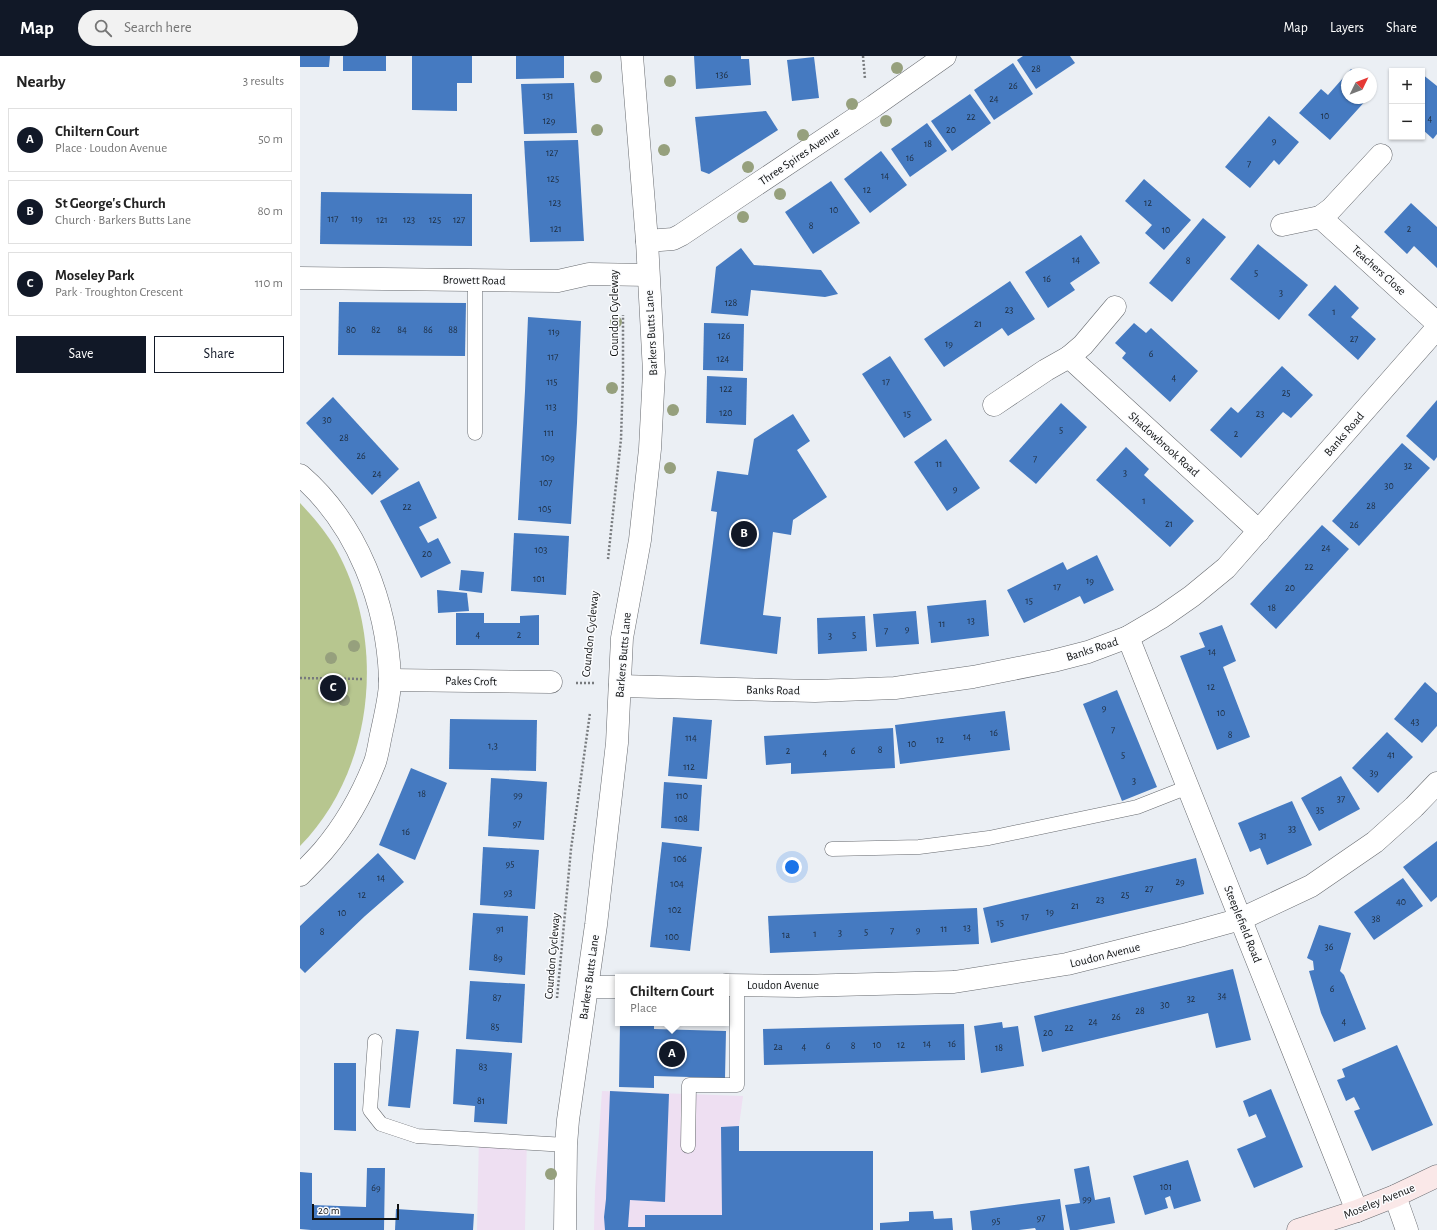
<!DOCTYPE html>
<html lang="en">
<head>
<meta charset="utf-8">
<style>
	body { margin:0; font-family:"Alegreya Sans",sans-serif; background:#f2f2f2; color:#222 }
	.controls { position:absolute; right:12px; top:12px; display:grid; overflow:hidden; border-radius:0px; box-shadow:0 1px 3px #0004 }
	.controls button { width:36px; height:36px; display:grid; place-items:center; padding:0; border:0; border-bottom:1px solid #e0e0e0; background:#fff; color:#222; font:20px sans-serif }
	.compass { position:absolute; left:1041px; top:12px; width:36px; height:36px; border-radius:50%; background:#fff; box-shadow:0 1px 3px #0004; rotate:47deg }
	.scale { position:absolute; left:12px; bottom:10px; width:87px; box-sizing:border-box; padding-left:4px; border:2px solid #101213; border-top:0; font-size:11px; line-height:14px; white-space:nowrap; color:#101213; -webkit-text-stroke:3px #fbfcfe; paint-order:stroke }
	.you { position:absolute; left:492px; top:811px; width:14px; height:14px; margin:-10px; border:3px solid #fff; border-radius:50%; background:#1a73e8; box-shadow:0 0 0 6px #1a73e833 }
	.badge { display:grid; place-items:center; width:26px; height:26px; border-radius:50%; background:#111827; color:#fff; font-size:13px; font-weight:700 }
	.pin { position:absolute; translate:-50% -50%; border:2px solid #fff; box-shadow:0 1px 4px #0006 }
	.popup { position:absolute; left:315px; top:918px; width:114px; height:52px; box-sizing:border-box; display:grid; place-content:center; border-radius:0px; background:#fff; filter:drop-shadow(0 1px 3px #0005); font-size:13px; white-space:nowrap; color:#767676 }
	.popup b { font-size:15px; color:#222 }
	.popup::after { content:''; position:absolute; left:50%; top:100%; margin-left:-8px; border:8px solid transparent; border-top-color:#fff }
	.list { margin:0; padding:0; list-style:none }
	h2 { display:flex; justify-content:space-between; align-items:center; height:52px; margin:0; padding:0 16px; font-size:17px }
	h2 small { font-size:13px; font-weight:400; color:#767676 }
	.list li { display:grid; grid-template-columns:26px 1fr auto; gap:12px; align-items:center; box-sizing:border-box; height:64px; margin:0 8px 8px; padding:0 8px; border:1px solid #e0e0e0; border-radius:0px }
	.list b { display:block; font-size:15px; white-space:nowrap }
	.list p { margin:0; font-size:13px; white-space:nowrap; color:#767676 }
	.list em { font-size:13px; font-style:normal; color:#767676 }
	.actions { display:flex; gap:8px; padding:12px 16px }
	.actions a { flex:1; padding:9px 0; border:1px solid #111827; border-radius:0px; text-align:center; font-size:14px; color:#111827 }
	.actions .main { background:#111827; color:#fff }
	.icon { flex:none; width:22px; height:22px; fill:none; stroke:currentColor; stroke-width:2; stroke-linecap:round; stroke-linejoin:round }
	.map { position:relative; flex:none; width:1137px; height:1174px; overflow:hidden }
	header { display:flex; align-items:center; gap:24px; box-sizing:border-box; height:56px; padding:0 20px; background:#111827; color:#fff }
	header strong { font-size:19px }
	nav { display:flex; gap:22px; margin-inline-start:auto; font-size:14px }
	.search { width:280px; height:36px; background:#f2f2f2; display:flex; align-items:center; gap:10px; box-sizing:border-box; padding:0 14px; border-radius:22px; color:#767676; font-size:15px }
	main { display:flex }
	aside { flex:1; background:#fff }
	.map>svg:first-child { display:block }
	.commercial { fill:#eedff2 }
	.green { fill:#b7c68f }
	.building { fill:#457ac1 }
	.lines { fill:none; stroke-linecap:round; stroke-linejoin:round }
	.service-casing { stroke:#676a6f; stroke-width:15 }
	.minor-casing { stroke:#676a6f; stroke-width:23 }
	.tertiary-casing { stroke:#676a6f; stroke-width:23 }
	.secondary-casing { stroke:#676a6f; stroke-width:23 }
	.path { stroke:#777a7d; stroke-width:2.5; stroke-dasharray:2 2; stroke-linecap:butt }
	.service { stroke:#fff; stroke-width:14 }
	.minor { stroke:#fff; stroke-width:22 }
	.tertiary { stroke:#fff; stroke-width:22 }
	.secondary { stroke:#fae8e8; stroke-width:22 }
	.tree { fill:#96a07d }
	.labels { text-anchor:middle; stroke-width:3; stroke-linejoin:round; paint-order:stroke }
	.number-label { font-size:10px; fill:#1d2c3e }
	.street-label { font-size:12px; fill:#101213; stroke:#fbfcfe }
</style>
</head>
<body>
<header>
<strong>Map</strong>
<div class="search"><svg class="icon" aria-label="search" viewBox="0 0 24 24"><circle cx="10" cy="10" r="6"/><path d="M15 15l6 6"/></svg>Search here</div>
<nav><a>Map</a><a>Layers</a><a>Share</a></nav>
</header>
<main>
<aside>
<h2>Nearby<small>3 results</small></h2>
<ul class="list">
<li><span class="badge">A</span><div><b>Chiltern Court</b><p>Place · Loudon Avenue</p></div><em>50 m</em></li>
<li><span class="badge">B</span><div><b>St George's Church</b><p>Church · Barkers Butts Lane</p></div><em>80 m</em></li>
<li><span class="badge">C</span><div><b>Moseley Park</b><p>Park · Troughton Crescent</p></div><em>110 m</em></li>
</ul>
<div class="actions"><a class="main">Save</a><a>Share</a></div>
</aside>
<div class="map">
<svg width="1137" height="1174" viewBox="0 0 1137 1174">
	<rect width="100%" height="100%" fill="#ebeff4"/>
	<g class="commercial">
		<polygon points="302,1035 443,1040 439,1070 439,1095 573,1095 573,1174 294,1174 295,1133"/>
		<polygon points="179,1079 227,1080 225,1174 177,1174"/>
	</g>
	<path class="green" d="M 0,447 C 14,462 27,477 37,495 C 87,587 74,715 0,790 Z"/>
	<g class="building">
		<polygon points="0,0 30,0 29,11 0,11"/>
		<rect x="43" y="0" width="43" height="15"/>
		<polygon points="112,0 172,0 172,27 157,27 157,55 112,54"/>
		<polygon points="216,0 264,0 264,22 216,23"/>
		<polygon points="394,0 441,0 441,3 449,3 451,29 396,33"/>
		<polygon points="723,0 770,0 775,7 736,33 717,4"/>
		<polygon points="514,1 519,42 492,45 487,4"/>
		<polygon points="713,7 733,38 694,64 674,34"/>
		<polygon points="1051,13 1057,18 1047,18 1047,42 1068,42 1030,84 999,57 1021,33 1028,39"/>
		<polygon points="1122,18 1137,30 1137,78 1133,83 1122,73"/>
		<polygon points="274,27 277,77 224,78 221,28"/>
		<polygon points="670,38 691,67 652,95 631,65"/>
		<polygon points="466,55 478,74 409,118 401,115 395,61"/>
		<polygon points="969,60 999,86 979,109 974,104 950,132 925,111"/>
		<polygon points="627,67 647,95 610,121 591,93"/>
		<polygon points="278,84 284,185 230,186 224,85"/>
		<polygon points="581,95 607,129 570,157 544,123"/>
		<polygon points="844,123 891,164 864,194 845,177 852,169 825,145"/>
		<polygon points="531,125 560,167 513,198 485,156"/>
		<polygon points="21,136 172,138 172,190 20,188"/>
		<polygon points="1111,147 1137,171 1137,212 1114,190 1107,198 1084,176"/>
		<polygon points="903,162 926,181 872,246 849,227"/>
		<polygon points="781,179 800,207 770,227 775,234 748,252 725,216"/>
		<polygon points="958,188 1008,229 979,264 930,223"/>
		<polygon points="441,192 454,209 521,214 538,238 525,241 451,234 448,260 411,257 416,211"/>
		<polygon points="710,225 735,263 708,280 702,272 644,311 624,283"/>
		<polygon points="1035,229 1059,252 1051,261 1076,283 1058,304 1008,259"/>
		<polygon points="39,246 166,247 165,300 38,299"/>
		<polygon points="228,261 281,265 277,367 271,468 218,464 225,335"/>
		<polygon points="404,267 444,268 443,315 403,314"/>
		<polygon points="834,267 846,277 851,272 898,315 870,346 822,302 826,297 815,287"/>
		<polygon points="590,300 632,364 604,382 562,318"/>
		<polygon points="982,310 1013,339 991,362 983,356 941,402 910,374 931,351 938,357"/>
		<polygon points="407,320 447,322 446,369 406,367"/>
		<polygon points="33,341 99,413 72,439 6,367"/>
		<polygon points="1137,344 1137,401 1134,405 1106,380"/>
		<polygon points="761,347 787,371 736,428 709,405"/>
		<polygon points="493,358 510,385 497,394 527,441 493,464 491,479 473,476 463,559 481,561 477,598 400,588 417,456 411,455 417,415 448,419 454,383"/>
		<polygon points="646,383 680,432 647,455 614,406"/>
		<polygon points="1102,387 1130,412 1059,490 1032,465"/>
		<polygon points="826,391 849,413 844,419 894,465 870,491 796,424"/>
		<polygon points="119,425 137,462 119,471 128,487 138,482 151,507 121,522 80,445"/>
		<polygon points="1022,469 1049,493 976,573 950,548"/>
		<polygon points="214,477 269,480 266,539 211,535"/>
		<polygon points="797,499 814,534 784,548 780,540 724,567 707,534 763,506 767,514"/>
		<polygon points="161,514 184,516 182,537 159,534"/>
		<polygon points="137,534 167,537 169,555 138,557"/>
		<polygon points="686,544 689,580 631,587 627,550"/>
		<polygon points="616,555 619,588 576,591 573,558"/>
		<polygon points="156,557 184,557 184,567 220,567 220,560 239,559 239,589 156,589"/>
		<polygon points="565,560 567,595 518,598 517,562"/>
		<polygon points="922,569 936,605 923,611 950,681 917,694 880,600 905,591 899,577"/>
		<polygon points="1125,626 1137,637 1137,670 1122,687 1094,663"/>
		<polygon points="817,634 857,731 822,745 783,648"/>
		<polygon points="705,655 710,694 600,708 595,669"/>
		<polygon points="373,661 412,664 407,723 368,720"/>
		<polygon points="150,663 237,664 236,715 149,713"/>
		<polygon points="593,672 595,712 491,718 491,707 466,709 464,680"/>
		<polygon points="1087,676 1113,701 1078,737 1052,712"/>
		<polygon points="111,712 147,727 115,804 79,789"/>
		<polygon points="1041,720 1060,753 1019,775 1001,742"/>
		<polygon points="191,722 247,726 244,784 188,780"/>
		<polygon points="364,726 402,729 399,775 361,772"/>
		<polygon points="992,745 1012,789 967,809 960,792 950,796 938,767"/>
		<polygon points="1137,785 1137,841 1131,846 1103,811"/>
		<polygon points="362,786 402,791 390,895 350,891"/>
		<polygon points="183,791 239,794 235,853 180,849"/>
		<polygon points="78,797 104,826 65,860 5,917 0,912 0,870"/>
		<polygon points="896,802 904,838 691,887 683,852"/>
		<polygon points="1103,822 1123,850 1074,884 1054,856"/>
		<polygon points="677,852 679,888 470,897 468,860"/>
		<polygon points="173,857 228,860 225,919 169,914"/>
		<polygon points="1019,869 1051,877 1040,915 1044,919 1066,973 1034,986 1021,957 1009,915 1014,914 1013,905 1007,902"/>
		<polygon points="933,913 951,984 916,992 908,957 742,996 734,960"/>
		<polygon points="170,925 225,928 222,987 166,983"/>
		<polygon points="702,966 703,972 718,970 724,1010 681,1017 674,970"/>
		<polygon points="320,967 354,967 354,973 426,975 425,1022 354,1020 354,1032 319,1031"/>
		<polygon points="664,968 665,1004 464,1009 463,973"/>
		<polygon points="96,973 119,975 110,1052 88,1050"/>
		<polygon points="1097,989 1133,1069 1072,1095 1054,1055 1060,1053 1054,1041 1046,1045 1037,1024 1045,1021 1042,1013"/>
		<polygon points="156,993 212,997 207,1068 174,1066 175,1050 153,1048"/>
		<polygon points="34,1007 56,1007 56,1075 34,1074"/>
		<polygon points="971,1033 1003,1111 954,1132 937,1093 966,1081 956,1058 949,1061 943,1045"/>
		<polygon points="310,1035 369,1038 365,1146 330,1144 328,1171 345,1171 345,1159 422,1159 421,1071 439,1070 439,1095 573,1095 573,1174 305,1174 304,1161 306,1143"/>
		<polygon points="888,1104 901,1145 874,1153 870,1140 865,1142 868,1152 845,1159 833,1120"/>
		<polygon points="789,1110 795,1144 810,1141 815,1167 777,1174 770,1174 765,1149 780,1147 774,1113"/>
		<polygon points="67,1112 85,1112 84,1174 11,1174 0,1173 0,1116 12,1117 12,1149 66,1151"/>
		<polygon points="760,1143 764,1174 736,1174 735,1172 719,1174 672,1174 670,1155"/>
		<polygon points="96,1153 174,1158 173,1174 95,1174"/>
		<polygon points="633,1155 634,1163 652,1162 653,1174 580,1174 580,1167 609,1165 609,1156"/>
	</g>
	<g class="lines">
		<g class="service-casing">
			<g id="service">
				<polyline points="175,223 175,377"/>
				<polyline points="532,793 619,791 689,782 837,751 888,731"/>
				<polyline points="75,985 70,1054 81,1068 117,1080 266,1089"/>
				<polyline points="388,1090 389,1029 437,1029 437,929"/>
			</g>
		</g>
		<g class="minor-casing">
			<g id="minor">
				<polyline points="1020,161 1137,267"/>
				<polyline points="982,169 1020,161 1031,153 1081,99"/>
				<polyline points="347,185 373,183 381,179 574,50 645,0"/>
				<polyline points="0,222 258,225 289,218 348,219"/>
				<polyline points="769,301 959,475"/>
				<polyline points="694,349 746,314 769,301 783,289 815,251"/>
				<path d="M 0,419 C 58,469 87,548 90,622 C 91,637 84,664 81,679 C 79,688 78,697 75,706 C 63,737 45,769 23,795 C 16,803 8,811 0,819"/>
				<polyline points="828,581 1057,1155"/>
				<polyline points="90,624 251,626"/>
				<polyline points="320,630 515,635 595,632 673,621 753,605 788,596 828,581 862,561 892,540 926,512 1137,272"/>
				<polyline points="426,929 498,930 654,926 767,908 883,879 941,863 1011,830 1075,786 1114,751 1137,727"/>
				<polyline points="288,931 318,931"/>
			</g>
		</g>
		<g class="tertiary-casing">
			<g id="tertiary">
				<polyline points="1095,1140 1107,1174"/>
				<polyline points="265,1174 266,1089 268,1064 296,869 317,687 322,582 340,484 350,393 354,316 347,185 332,0"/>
			</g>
		</g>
		<g class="secondary-casing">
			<polyline id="secondary" points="998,1174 1057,1155 1095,1140 1137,1120"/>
		</g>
		<g class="path">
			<polyline points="563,0 565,23"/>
			<polyline points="308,503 321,383 323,320 323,259"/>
			<polyline points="0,622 63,623"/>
			<polyline points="276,627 295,627"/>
			<polyline points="257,942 271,793 290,657"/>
		</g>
		<use href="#service" class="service"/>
		<use href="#minor" class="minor"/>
		<use href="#tertiary" class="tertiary"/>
		<use href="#secondary" class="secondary"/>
	</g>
	<g class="tree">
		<circle cx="597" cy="12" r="6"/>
		<circle cx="296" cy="21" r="6"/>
		<circle cx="370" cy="25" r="6"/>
		<circle cx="552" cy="48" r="6"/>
		<circle cx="586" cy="65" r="6"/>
		<circle cx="297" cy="74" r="6"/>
		<circle cx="503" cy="79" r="6"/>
		<circle cx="364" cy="94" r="6"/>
		<circle cx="448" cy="111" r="6"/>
		<circle cx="480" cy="138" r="6"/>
		<circle cx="443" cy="161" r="6"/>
		<circle cx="316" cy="266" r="6"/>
		<circle cx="312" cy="332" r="6"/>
		<circle cx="373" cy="354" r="6"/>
		<circle cx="370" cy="412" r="6"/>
		<circle cx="54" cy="590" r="6"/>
		<circle cx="31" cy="602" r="6"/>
		<circle cx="44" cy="644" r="6"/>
		<circle cx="251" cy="1118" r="6"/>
	</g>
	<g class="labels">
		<g class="number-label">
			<text x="736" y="16">28</text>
			<text x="422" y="22">136</text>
			<text x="713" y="33">26</text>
			<text x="248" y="43">131</text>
			<text x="694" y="46">24</text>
			<text x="1025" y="63">10</text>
			<text x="671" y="64">22</text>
			<text x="1130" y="66">4</text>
			<text x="249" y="68">129</text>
			<text x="651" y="77">20</text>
			<text x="974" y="88">9</text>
			<text x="628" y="91">18</text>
			<text x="252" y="100">127</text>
			<text x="610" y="105">16</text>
			<text x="949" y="111">7</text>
			<text x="585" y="123">14</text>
			<text x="253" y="126">125</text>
			<text x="567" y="137">12</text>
			<text x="255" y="150">123</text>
			<text x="848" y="150">12</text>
			<text x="534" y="157">10</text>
			<text x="33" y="166">117</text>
			<text x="57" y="166">119</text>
			<text x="82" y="167">121</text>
			<text x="109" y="167">123</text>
			<text x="135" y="167">125</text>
			<text x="159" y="167">127</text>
			<text x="511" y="173">8</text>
			<text x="256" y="176">121</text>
			<text x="1109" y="176">2</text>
			<text x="866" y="177">10</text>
			<text x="776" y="207">14</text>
			<text x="888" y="208">8</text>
			<text x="956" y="220">5</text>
			<text x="747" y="226">16</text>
			<text x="981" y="240">3</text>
			<text x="431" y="250">128</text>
			<text x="709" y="257">23</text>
			<text x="1034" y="259">1</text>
			<text x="678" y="271">21</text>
			<text x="51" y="277">80</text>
			<text x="76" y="277">82</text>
			<text x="102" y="277">84</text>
			<text x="128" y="277">86</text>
			<text x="153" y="277">88</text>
			<text x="254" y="279">119</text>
			<text x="424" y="283">126</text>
			<text x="1054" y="286">27</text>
			<text x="649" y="291">19</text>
			<text x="851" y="301">6</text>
			<text x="253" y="304">117</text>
			<text x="423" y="306">124</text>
			<text x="874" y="325">4</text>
			<text x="252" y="329">115</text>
			<text x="586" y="329">17</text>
			<text x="426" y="336">122</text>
			<text x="986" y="340">25</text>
			<text x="251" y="354">113</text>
			<text x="426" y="360">120</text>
			<text x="607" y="361">15</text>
			<text x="960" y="361">23</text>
			<text x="27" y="367">30</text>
			<text x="761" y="377">5</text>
			<text x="249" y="380">111</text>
			<text x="936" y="381">2</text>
			<text x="44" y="385">28</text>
			<text x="61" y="403">26</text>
			<text x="248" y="405">109</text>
			<text x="735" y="406">7</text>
			<text x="639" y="411">11</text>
			<text x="1108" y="413">32</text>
			<text x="825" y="420">3</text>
			<text x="77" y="421">24</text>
			<text x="246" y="430">107</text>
			<text x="1089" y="433">30</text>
			<text x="655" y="436">9</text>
			<text x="844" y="448">1</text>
			<text x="1071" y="453">28</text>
			<text x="107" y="454">22</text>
			<text x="245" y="456">105</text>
			<text x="869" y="471">21</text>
			<text x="1054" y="472">26</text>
			<text x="1026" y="495">24</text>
			<text x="241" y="497">103</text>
			<text x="127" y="501">20</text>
			<text x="1009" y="514">22</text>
			<text x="239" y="526">101</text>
			<text x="790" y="528">19</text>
			<text x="757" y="534">17</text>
			<text x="990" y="535">20</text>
			<text x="729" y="548">15</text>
			<text x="972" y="555">18</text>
			<text x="671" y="568">13</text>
			<text x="642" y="571">11</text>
			<text x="607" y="576">9</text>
			<text x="586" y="578">7</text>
			<text x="178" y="582">4</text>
			<text x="219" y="582">2</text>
			<text x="554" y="582">5</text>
			<text x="530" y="583">3</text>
			<text x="912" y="599">14</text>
			<text x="911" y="634">12</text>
			<text x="804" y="655">9</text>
			<text x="921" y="660">10</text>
			<text x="1115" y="669">43</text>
			<text x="813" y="677">7</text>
			<text x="694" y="680">16</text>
			<text x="930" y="682">8</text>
			<text x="667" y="684">14</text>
			<text x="391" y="685">114</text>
			<text x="640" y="687">12</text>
			<text x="612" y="691">10</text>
			<text x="193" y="693">1,3</text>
			<text x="580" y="697">8</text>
			<text x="488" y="698">2</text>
			<text x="553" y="698">6</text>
			<text x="525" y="700">4</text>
			<text x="823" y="702">5</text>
			<text x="1091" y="702">41</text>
			<text x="389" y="714">112</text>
			<text x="1074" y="720">39</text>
			<text x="834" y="728">3</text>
			<text x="122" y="741">18</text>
			<text x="218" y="742">99</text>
			<text x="382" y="743">110</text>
			<text x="1041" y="746">37</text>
			<text x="1020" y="757">35</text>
			<text x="381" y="766">108</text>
			<text x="217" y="771">97</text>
			<text x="992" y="776">33</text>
			<text x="106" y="779">16</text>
			<text x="963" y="783">31</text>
			<text x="380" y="806">106</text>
			<text x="210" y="811">95</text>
			<text x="81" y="825">14</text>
			<text x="880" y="829">29</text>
			<text x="377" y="831">104</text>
			<text x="849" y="836">27</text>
			<text x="208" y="840">93</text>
			<text x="62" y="842">12</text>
			<text x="825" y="842">25</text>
			<text x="800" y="847">23</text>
			<text x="1101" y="849">40</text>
			<text x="775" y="853">21</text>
			<text x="375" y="857">102</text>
			<text x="750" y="859">19</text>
			<text x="42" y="860">10</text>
			<text x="725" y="864">17</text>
			<text x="1076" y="866">38</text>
			<text x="700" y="870">15</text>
			<text x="667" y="875">13</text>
			<text x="200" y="876">91</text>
			<text x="644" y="876">11</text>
			<text x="618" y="877">9</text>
			<text x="592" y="878">7</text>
			<text x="22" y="879">8</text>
			<text x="566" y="879">5</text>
			<text x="540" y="880">3</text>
			<text x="515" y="881">1</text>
			<text x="486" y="882">1a</text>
			<text x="372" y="884">100</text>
			<text x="1029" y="894">36</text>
			<text x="198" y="905">89</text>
			<text x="1032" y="936">6</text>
			<text x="922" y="943">34</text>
			<text x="197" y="945">87</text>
			<text x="891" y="946">32</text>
			<text x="865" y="952">30</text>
			<text x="840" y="958">28</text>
			<text x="816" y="964">26</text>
			<text x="793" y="969">24</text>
			<text x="1044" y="969">4</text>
			<text x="195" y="974">85</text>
			<text x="769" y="975">22</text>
			<text x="748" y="980">20</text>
			<text x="627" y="991">14</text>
			<text x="652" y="991">16</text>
			<text x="577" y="992">10</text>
			<text x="601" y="992">12</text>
			<text x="528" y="993">6</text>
			<text x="553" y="993">8</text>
			<text x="478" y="994">2a</text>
			<text x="504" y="994">4</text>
			<text x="699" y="995">18</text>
			<text x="183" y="1014">83</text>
			<text x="181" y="1048">81</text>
			<text x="866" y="1134">101</text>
			<text x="76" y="1135">69</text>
			<text x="787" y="1146">99</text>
			<text x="741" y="1165">97</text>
			<text x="696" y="1168">95</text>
		</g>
		<g class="street-label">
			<text transform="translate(499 100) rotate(-34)" y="4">Three Spires Avenue</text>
			<text transform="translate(1079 214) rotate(42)" y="4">Teachers Close</text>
			<text transform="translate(174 224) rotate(1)" y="4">Browett Road</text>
			<text transform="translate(314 257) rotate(-90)" y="4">Coundon Cycleway</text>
			<text transform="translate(351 277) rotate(-93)" y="4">Barkers Butts Lane</text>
			<text transform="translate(1044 378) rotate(-49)" y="4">Banks Road</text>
			<text transform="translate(864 388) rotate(42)" y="4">Shadowbrook Road</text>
			<text transform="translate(290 578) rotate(-84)" y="4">Coundon Cycleway</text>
			<text transform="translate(792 593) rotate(-18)" y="4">Banks Road</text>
			<text transform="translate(323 599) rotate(-85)" y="4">Barkers Butts Lane</text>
			<text transform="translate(171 625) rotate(1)" y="4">Pakes Croft</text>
			<text transform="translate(473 634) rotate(1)" y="4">Banks Road</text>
			<text transform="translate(943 868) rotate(68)" y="4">Steeplefield Road</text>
			<text transform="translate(805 899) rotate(-14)" y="4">Loudon Avenue</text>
			<text transform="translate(252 900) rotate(-85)" y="4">Coundon Cycleway</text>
			<text transform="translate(289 921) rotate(-82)" y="4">Barkers Butts Lane</text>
			<text x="483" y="933">Loudon Avenue</text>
			<text transform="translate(1079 1145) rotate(-22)" y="4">Moseley Avenue</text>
		</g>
	</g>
</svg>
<div class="controls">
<button>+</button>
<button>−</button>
</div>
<svg class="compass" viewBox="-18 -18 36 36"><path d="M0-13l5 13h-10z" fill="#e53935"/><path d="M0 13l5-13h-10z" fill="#767676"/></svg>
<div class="scale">20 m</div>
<div class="you"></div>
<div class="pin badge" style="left:372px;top:998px">A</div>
<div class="popup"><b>Chiltern Court</b>Place</div>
<div class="pin badge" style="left:444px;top:478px">B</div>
<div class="pin badge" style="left:33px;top:632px">C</div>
</div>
</main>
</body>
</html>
